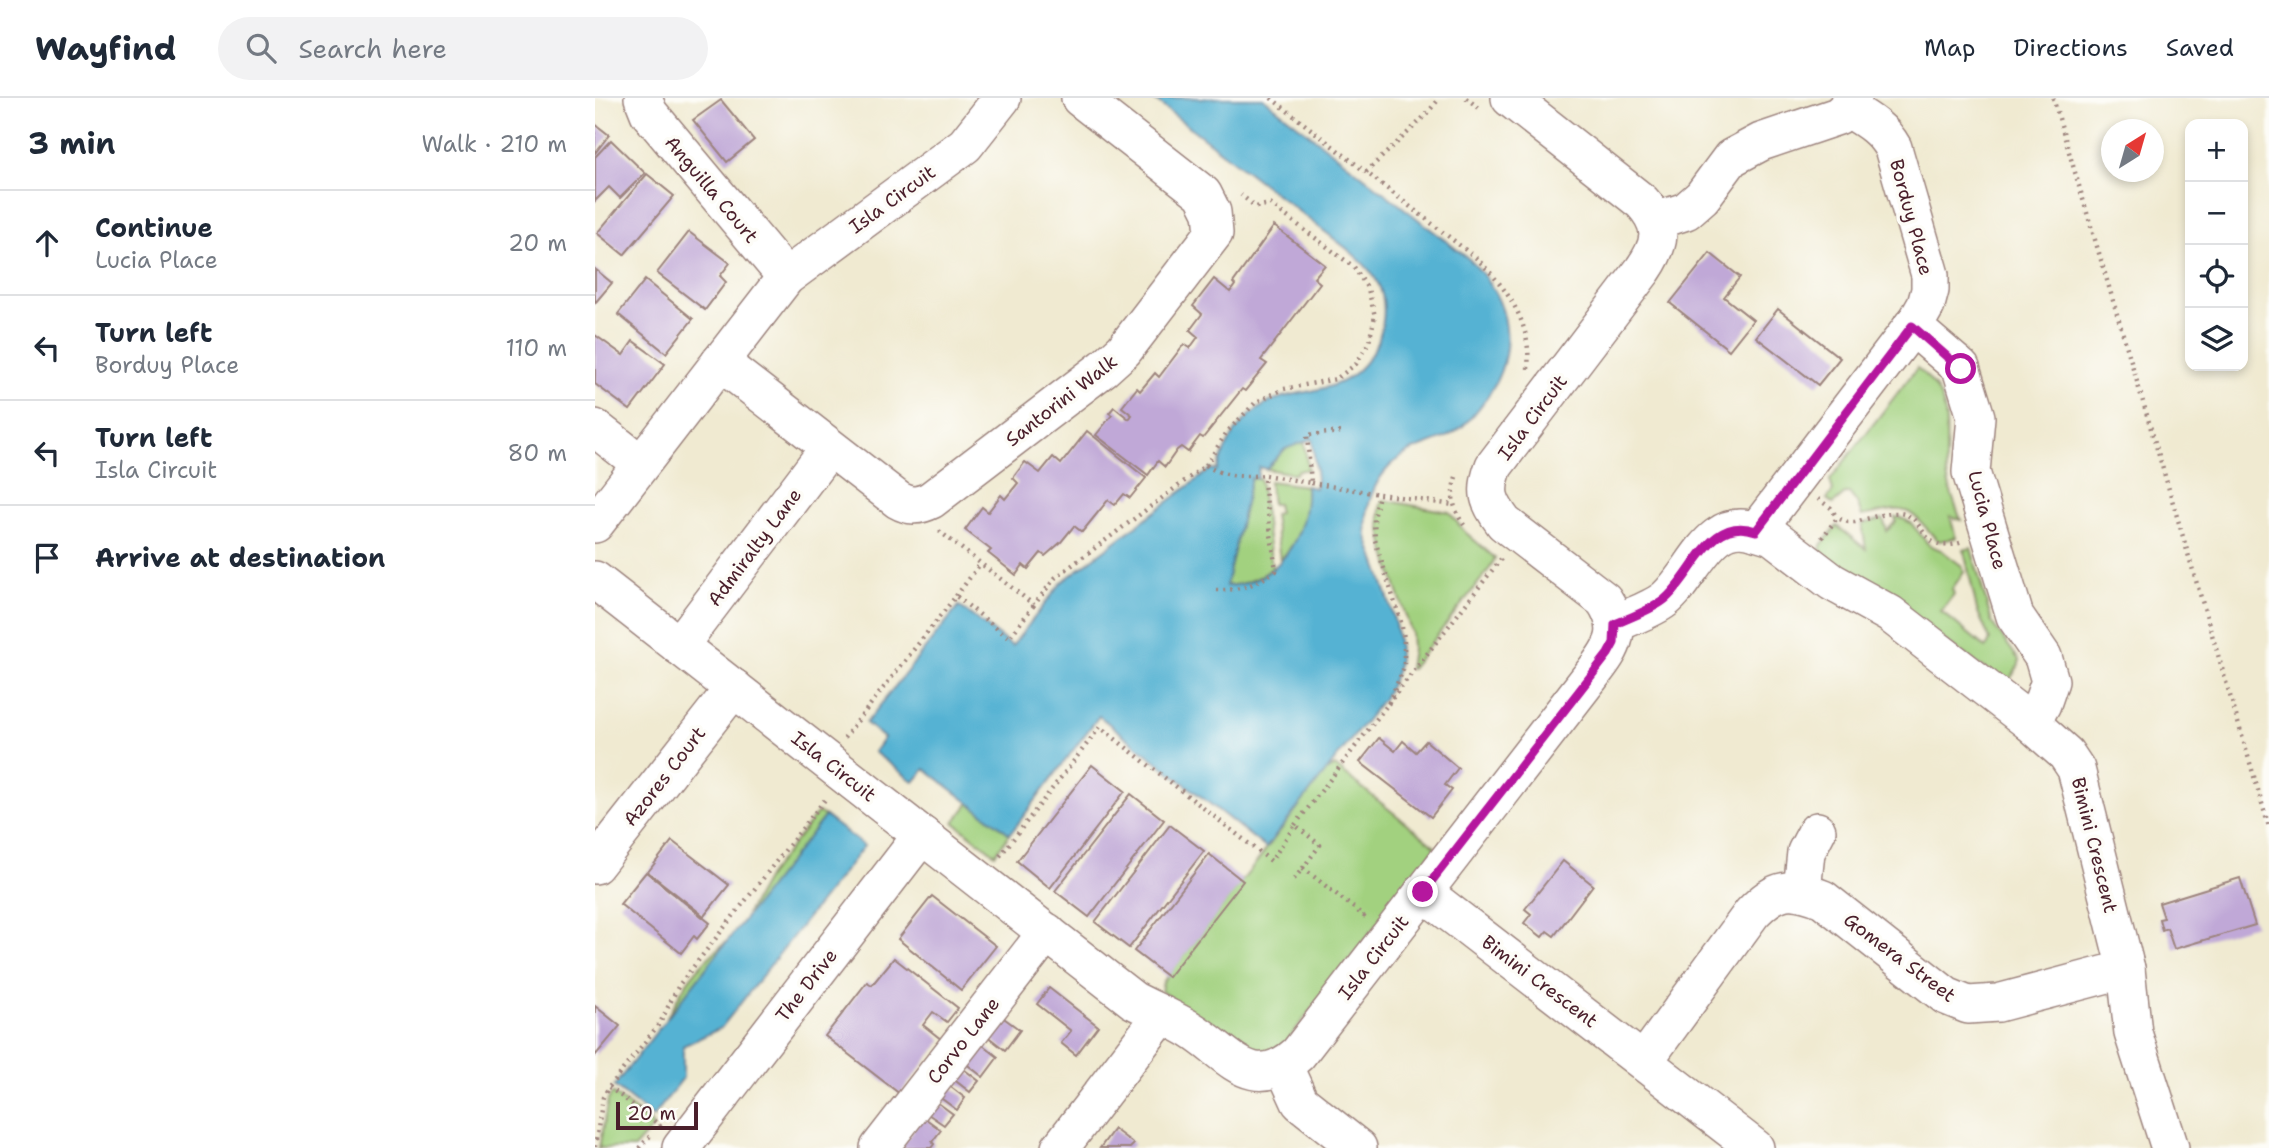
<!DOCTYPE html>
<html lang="en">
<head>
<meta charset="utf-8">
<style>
	body { margin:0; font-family:"Shantell Sans",sans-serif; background:#f2f2f3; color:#1f2937 }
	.controls { position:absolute; right:21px; top:21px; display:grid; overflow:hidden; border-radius:14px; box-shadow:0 4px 10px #0003 }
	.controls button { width:63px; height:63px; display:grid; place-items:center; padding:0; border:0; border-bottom:2px solid #e0e1e3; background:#fff; color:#1f2937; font:35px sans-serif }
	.compass { position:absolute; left:1506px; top:21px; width:63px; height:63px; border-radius:50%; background:#fff; box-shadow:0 4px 10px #0003; rotate:37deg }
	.scale { position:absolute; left:21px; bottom:18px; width:82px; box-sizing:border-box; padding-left:7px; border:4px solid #4a1f2b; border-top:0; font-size:19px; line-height:24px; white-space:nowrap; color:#4a1f2b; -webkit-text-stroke:5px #fdfcf7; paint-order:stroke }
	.stop { position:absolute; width:21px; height:21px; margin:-16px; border:5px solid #b5179e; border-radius:50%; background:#fff }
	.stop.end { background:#b5179e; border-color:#fff; box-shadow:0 2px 7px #0008 }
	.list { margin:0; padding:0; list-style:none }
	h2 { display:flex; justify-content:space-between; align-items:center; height:91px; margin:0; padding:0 28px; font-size:30px }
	h2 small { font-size:23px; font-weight:400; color:#747a83 }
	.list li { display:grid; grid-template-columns:46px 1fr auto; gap:21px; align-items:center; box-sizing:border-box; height:105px; padding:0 28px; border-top:2px solid #e0e1e3 }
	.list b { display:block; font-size:26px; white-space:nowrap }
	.list p { margin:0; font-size:23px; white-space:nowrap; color:#747a83 }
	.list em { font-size:23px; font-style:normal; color:#747a83 }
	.icon { flex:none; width:38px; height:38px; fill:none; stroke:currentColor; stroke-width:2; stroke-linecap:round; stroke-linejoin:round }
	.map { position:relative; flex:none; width:1674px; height:1050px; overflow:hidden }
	header { display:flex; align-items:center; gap:42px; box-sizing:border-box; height:98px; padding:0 35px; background:#fff; border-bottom:2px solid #e0e1e3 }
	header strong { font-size:33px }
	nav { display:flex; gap:38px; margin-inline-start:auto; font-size:24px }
	.search { width:490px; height:63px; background:#f2f2f3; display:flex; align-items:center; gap:18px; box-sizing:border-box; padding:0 24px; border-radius:38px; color:#747a83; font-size:26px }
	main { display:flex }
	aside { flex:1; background:#fff }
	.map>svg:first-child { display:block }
	.green { fill:#a2d17f; stroke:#767855; stroke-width:2 }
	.water { fill:#55b2d3; stroke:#50687f; stroke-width:2; fill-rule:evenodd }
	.building { fill:#c0a8d7 }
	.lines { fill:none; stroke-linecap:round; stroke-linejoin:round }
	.minor-casing { stroke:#9d847e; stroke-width:40 }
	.path { stroke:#9d847e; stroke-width:4.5; stroke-dasharray:2 5; stroke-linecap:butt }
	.minor { stroke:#fff; stroke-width:37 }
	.route { stroke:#b5179e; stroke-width:9 }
	.labels { text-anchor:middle; stroke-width:7; stroke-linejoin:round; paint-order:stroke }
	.street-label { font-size:19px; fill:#4a1f2b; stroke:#fdfcf7 }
</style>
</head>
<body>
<header>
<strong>Wayfind</strong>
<div class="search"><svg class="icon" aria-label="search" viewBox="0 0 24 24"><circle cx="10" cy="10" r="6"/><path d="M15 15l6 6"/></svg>Search here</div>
<nav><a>Map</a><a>Directions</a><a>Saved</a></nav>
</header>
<main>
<aside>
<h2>3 min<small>Walk · 210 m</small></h2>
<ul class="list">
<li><svg class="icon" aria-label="ahead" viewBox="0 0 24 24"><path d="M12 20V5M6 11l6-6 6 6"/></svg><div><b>Continue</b><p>Lucia Place</p></div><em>20 m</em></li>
<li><svg class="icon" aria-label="left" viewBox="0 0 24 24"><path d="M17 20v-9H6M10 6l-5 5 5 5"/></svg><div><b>Turn left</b><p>Borduy Place</p></div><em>110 m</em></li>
<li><svg class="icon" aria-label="left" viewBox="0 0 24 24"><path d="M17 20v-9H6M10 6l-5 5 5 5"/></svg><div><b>Turn left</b><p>Isla Circuit</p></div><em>80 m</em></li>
<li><svg class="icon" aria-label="arrive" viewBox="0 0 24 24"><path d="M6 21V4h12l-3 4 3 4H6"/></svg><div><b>Arrive at destination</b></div></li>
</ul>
</aside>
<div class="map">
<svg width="1674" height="1050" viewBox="0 0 1674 1050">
	<rect width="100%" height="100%" fill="#fdfcf7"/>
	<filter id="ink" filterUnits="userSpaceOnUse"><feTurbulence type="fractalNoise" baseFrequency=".0143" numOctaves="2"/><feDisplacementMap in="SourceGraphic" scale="14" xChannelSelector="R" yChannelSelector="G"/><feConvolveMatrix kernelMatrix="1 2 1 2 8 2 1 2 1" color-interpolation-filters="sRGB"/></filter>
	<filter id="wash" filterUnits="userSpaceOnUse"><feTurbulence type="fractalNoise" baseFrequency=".00686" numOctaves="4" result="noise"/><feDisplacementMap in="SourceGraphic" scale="28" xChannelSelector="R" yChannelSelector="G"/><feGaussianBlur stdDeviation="1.57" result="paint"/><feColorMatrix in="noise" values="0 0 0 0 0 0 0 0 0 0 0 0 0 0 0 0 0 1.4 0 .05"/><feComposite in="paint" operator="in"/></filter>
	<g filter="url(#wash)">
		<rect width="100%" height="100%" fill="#f0ead1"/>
		<g class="green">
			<path d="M 1322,270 C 1357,297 1351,326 1351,364 C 1351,384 1359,404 1366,422 L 1355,418 L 1361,440 L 1344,443 L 1340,440 C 1310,405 1311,409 1267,418 L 1262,405 L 1254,395 L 1251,395 L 1238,406 L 1232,401 L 1238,393 L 1235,382 Z"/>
			<polygon points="709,342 713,372 703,372 700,376 671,371 690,351"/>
			<path d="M 656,380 L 665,381 L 677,470 C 665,481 647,487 630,488 Z"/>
			<path d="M 674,383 L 711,388 C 713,418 706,441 685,462 L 679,416 L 684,415 L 682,406 L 677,406 Z"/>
			<path d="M 788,402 L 854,414 L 870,434 L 900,460 L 895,470 L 816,571 L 814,571 L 817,550 L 816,534 C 809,508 774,422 788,402 Z"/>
			<polygon points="1300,419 1305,419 1316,425 1334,447 1346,452 1367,468 1369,474 1357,491 1359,496 1346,513 1391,550 1395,542 1382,512 1369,452 1376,450 1397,525 1424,562 1424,567 1412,586 1253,476 1225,453 1226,447 1242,428 1271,451 1267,426 1288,421 1292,433 1301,423"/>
			<polygon points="740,668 841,749 689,947 669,959 637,944 566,893 568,884 661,765 730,673"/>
			<polygon points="374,705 415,736 400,756 359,724"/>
			<polygon points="223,714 230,718 154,816 152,815 173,778"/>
			<path d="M 132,843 L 69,925 C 90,885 97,872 132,843 Z"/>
			<polygon points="17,995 55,1023 58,1029 39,1050 4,1050 13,1002"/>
		</g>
		<g class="water">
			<path d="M 557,0 L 668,0 L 874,161 C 917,203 925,255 888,305 C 880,315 873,325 863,332 C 849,343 830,346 814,354 C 782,371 768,405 772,439 C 783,472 809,534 803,566 C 801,579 794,590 788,601 L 671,750 L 504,618 L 415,736 L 330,671 L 319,684 L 279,654 L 289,640 L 271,625 L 364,508 L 417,548 L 467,484 L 616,371 L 622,372 C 630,349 640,329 659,314 C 688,292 708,298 739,287 C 776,274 798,227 785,190 C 779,174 764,161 751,150 ZM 717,341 L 722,381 L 720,390 L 711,388 C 714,436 683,487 631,488 L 656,380 L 662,381 L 664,369 L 671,371 L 690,351 Z"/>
			<polygon points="230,718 269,748 126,930 88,948 88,980 58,1019 19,988"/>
		</g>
		<g id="blocks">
			<g class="building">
				<polygon points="126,2 159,42 132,64 98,22"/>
				<polygon points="0,26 14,37 0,55"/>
				<polygon points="16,42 50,75 25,100 14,89 0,103 0,59"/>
				<polygon points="52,76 79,98 29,157 2,135"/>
				<polygon points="679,128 730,167 719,180 725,185 666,262 672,266 650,293 647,291 608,340 605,338 593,354 586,349 582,352 570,369 563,363 553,377 501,337 517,317 514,315 519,309 534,321 537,317 527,309 542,290 545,293 560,275 564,279 589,246 595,250 603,239 595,232 607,216 598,208 619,181 635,194 640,187 638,185"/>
				<polygon points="94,134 135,165 125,178 131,184 110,212 62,175"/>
				<polygon points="1115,155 1145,179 1129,199 1158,222 1134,252 1075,205"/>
				<polygon points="0,171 17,185 0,205"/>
				<polygon points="50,182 98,221 71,255 23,216"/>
				<polygon points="1183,211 1245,260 1223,287 1161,239"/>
				<polygon points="0,237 28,257 38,243 70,266 35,312 0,286"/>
				<polygon points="492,333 551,380 535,400 529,396 520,407 513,402 487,434 479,428 466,444 450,458 446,455 433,471 428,467 421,477 393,455 396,452 370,432 387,409 393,414 406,397 410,401 423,385 418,380 430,364 445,375 458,359 466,366"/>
				<polygon points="784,640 800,653 808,643 821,654 831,643 863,670 850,687 857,692 836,719 765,664"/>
				<polygon points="497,667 530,693 455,790 422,763"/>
				<polygon points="536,696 569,722 494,819 460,793"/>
				<polygon points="575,727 609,753 534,850 500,824"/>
				<polygon points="77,743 134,787 109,818 53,774"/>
				<polygon points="614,756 648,783 573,879 539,853"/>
				<polygon points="968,763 998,787 959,838 952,833 947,839 929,825 936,816 930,811"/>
				<polygon points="51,774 115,825 102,841 99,838 86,855 25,806"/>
				<polygon points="1645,780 1660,827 1579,851 1572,830 1567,832 1564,821 1569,820 1564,805"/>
				<polygon points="337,798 401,848 366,892 303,841"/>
				<polygon points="299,860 363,910 352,924 338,914 328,927 347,942 305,996 230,938 272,884 277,887"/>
				<polygon points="454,890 503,928 481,957 466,945 476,933 442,906"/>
				<polygon points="0,908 25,928 0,958"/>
				<polygon points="406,918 425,932 410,952 391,937"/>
				<polygon points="384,944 403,959 388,979 369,964"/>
				<polygon points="366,969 384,983 375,994 357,980"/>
				<polygon points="352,986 370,1000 362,1012 343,998"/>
				<polygon points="339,1002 358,1016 349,1027 330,1014"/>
				<polygon points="327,1018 346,1032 337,1044 339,1046 336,1050 306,1050"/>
				<polygon points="519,1031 539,1046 535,1050 505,1050"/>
			</g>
		</g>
	</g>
	<g filter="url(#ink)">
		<use href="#blocks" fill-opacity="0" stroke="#9d847e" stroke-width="2"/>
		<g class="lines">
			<g class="minor-casing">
				<g id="minor">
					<polyline points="48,0 54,15 191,179"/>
					<polyline points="1061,123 1091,113 1107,99 1136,60 1166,44 1243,18 1252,10 1258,0"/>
					<polyline points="1317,228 1366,270 1381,319 1376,374 1420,518 1448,559 1455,583 1447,606 1436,625"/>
					<path d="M 125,264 L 303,402 C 315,409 324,408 336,402 L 509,270 L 529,252 L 619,135 L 617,114 L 608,96 L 485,0"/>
					<polyline points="0,330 45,365"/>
					<polyline points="0,426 191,179 370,47 407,0"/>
					<polyline points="1161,433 1177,438 1237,484 1295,516 1436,625 1471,656 1481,671 1531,871 1538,935 1575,1050"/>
					<path d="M 0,482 L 538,902 C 557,912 578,921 596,932 C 635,956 657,997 703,956 L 999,574 C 1019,548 1029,532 1009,502 L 909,425 C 893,404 889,394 899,368 L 1048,172 C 1066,146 1070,129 1047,104 L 915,0"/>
					<path d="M 1020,526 C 1036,518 1056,512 1069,502 C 1099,478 1114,416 1161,433 L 1323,221 L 1331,207 L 1335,192 L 1335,177 L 1298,50 C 1287,30 1272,22 1252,10"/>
					<polyline points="84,548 234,350"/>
					<polyline points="0,767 139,590"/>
					<polyline points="1207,793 1211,754 1222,733"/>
					<polyline points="828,794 1160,1050"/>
					<path d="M 1049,963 L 1157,815 C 1182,789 1195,788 1228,801 L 1351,898 L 1373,907 L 1403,905 L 1531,871"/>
					<polyline points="689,969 705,1004 763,1050"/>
					<polyline points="86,1050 327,737"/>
					<polyline points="284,1050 452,834"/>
					<polyline points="465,1050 567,917"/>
				</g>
			</g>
			<g class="path">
				<path d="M 676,0 L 881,160 C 913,191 937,225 933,271"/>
				<polyline points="871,0 884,10"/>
				<polyline points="1458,0 1674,729"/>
				<polyline points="771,74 826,22 845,0"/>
				<path d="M 611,367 C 626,379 652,379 670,377"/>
				<path d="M 861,379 C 855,397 858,411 869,427"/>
				<polyline points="716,385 784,396"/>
				<polyline points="1223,401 1236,410 1242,420"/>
				<polyline points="344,433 439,507 460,480 611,367 632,334 661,304 689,291 741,281 761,266 774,244 780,218 773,191 759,169 675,106 661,109 646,97"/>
				<path d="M 1227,440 L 1242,420 L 1253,424 L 1260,424 C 1273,421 1291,414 1304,415 C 1334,418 1322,459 1368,444"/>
				<path d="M 621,492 C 645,493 661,486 681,473 L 669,385 L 670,377 L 716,385 L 712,337 L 747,334"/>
				<polyline points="361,498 386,465"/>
				<polyline points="793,606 906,461"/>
				<polyline points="249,640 361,498 414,540 439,507"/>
				<polyline points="700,727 793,606 809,570 809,540 806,524 780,442 779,421 784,396 859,407"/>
				<polyline points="405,758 505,629 676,763 700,727 725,747 708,770"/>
				<polyline points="699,781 708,770 769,818 770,816"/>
				<polyline points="14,989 58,1022 65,1028 63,1029"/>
				<polyline points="0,1049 8,999 14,989 65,925 84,887 232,699"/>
				<polyline points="44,1050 55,1038"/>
			</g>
			<use href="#minor" class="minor"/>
		</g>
	</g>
	<g class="lines" filter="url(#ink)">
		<path class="route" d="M 828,794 L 1013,556 L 1019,545 L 1020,526 C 1036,519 1056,512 1069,502 C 1099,478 1114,416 1161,433 L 1317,228 L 1366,271"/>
	</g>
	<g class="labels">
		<g class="street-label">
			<text transform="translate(117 91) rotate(50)" y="7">Anguilla Court</text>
			<text transform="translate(297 101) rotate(-36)" y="7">Isla Circuit</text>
			<text transform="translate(1317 119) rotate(75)" y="7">Borduy Place</text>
			<text transform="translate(466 302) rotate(-38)" y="7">Santorini Walk</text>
			<text transform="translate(937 319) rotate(-53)" y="7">Isla Circuit</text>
			<text transform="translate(1393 422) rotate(75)" y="7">Lucia Place</text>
			<text transform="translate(159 449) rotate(-53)" y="7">Admiralty Lane</text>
			<text transform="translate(239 668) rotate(38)" y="7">Isla Circuit</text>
			<text transform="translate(69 678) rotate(-52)" y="7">Azores Court</text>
			<text transform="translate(1500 747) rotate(76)" y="7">Bimini Crescent</text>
			<text transform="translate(778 859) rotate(-52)" y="7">Isla Circuit</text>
			<text transform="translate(1305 859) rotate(37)" y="7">Gomera Street</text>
			<text transform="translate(945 883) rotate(37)" y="7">Bimini Crescent</text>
			<text transform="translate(211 887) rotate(-52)" y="7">The Drive</text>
			<text transform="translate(368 942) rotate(-52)" y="7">Corvo Lane</text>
		</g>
	</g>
</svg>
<div class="controls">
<button>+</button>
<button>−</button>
<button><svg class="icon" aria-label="locate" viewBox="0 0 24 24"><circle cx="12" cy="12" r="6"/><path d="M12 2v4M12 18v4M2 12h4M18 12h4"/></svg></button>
<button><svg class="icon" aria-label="layers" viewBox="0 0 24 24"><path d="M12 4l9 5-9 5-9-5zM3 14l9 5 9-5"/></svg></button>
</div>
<svg class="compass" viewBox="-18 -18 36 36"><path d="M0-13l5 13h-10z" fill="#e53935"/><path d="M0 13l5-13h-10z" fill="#747a83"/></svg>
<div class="scale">20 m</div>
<div class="stop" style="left:1366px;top:271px"></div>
<div class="stop end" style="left:828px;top:794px"></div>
</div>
</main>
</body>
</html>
